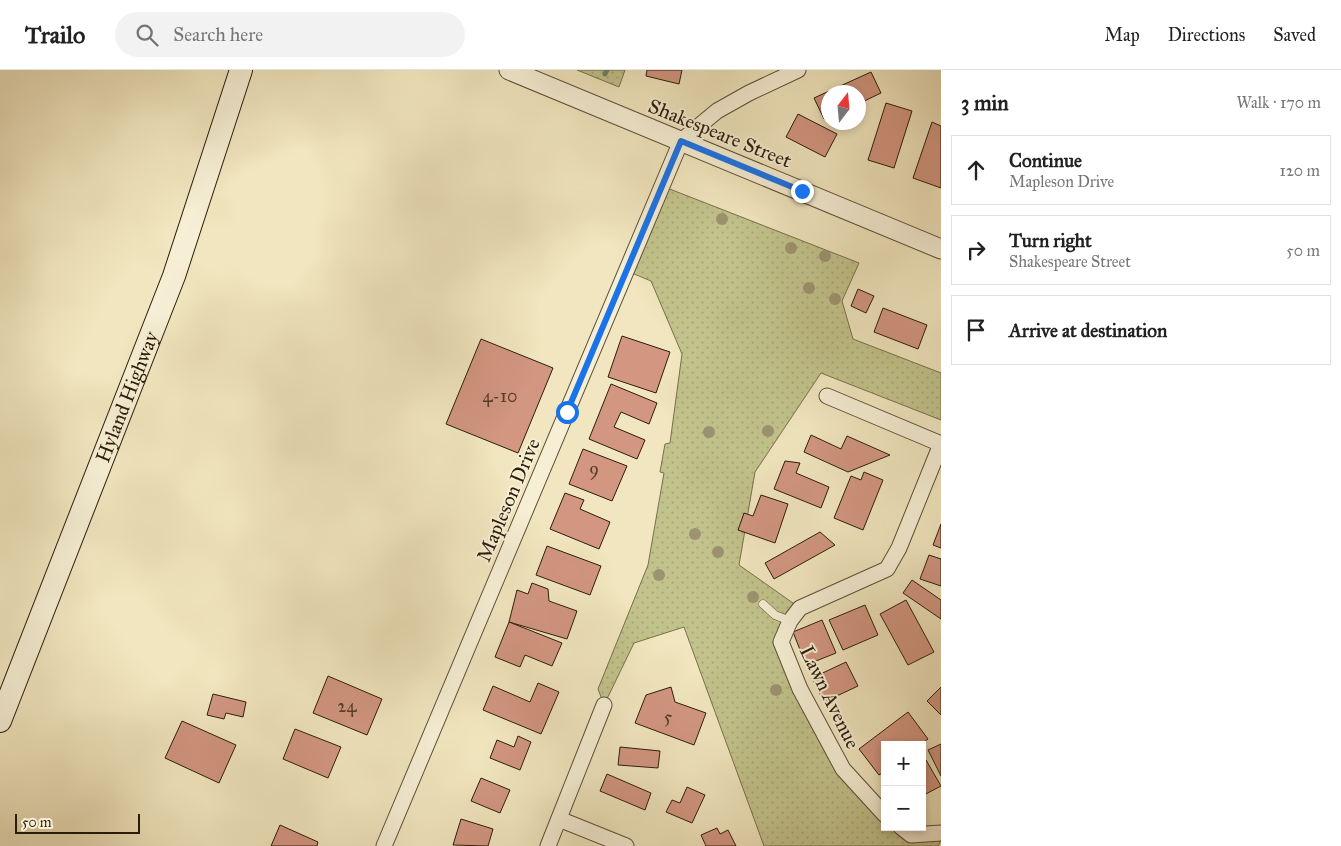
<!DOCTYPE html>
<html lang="en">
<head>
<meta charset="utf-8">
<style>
	body { margin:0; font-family:"IM FELL Great Primer",serif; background:#f2f2f2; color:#222 }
	.controls { position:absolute; right:15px; bottom:15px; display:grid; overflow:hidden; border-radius:0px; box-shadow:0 2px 8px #0003 }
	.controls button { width:45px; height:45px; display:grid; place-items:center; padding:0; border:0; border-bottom:1px solid #e0e0e0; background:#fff; color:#222; font:25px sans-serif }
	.compass { position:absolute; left:821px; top:15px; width:45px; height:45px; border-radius:50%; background:#fff; box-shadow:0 2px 8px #0003; rotate:16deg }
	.scale { position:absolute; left:15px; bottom:12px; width:125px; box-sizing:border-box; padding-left:5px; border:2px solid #2c1d09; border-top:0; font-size:14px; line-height:18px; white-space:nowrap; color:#2c1d09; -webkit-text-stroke:4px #f6efd5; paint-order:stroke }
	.stop { position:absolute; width:15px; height:15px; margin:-11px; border:4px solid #1a73e8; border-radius:50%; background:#fff }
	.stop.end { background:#1a73e8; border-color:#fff; box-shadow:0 1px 5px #0008 }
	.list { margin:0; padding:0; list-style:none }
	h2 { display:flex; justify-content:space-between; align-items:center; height:65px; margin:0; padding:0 20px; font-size:21px }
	h2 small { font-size:16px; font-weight:400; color:#767676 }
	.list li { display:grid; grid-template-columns:32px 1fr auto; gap:15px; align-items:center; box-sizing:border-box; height:70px; margin:0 10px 10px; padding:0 10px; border:1px solid #e0e0e0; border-radius:0px }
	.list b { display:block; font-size:19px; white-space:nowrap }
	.list p { margin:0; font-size:16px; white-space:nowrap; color:#767676 }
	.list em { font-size:16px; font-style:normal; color:#767676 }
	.icon { flex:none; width:28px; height:28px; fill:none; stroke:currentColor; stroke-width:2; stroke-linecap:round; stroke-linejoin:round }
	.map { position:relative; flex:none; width:941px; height:776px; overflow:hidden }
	header { display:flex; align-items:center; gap:30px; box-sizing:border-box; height:70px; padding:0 25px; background:#fff; border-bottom:1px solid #e0e0e0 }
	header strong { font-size:24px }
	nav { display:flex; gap:28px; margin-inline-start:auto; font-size:18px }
	.search { width:350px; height:45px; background:#f2f2f2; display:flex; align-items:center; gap:12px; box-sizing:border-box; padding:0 18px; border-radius:28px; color:#767676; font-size:19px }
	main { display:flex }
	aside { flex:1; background:#fff }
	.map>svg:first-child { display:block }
	.park { fill:url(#park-dots); stroke:#77704a }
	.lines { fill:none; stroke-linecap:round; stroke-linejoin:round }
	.stream { stroke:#6f7f6c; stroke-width:5 }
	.building { fill:#d29681; stroke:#2c1d09 }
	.service-casing { stroke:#5d4f36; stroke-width:9 }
	.minor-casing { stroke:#5d4f36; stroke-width:17 }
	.tertiary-casing { stroke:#5d4f36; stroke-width:21 }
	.secondary-casing { stroke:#2c1d09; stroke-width:24 }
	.service { stroke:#f6efd5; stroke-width:8 }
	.minor { stroke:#f6efd5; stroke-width:15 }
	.tertiary { stroke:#f6efd5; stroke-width:19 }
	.secondary { stroke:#f6efd5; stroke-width:22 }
	.tree { fill:#9d9370 }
	.route { stroke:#1a73e8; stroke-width:6 }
	.labels { text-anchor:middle; stroke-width:4; stroke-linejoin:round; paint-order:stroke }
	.number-label { font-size:18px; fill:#563b27 }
	.street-label { font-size:20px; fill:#2c1d09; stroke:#f6efd5 }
</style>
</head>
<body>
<header>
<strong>Trailo</strong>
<div class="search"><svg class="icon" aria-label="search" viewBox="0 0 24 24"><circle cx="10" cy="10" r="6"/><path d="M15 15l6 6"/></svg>Search here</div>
<nav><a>Map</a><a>Directions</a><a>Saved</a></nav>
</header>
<main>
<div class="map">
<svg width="941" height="776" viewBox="0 0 941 776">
	<defs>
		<pattern id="park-dots" width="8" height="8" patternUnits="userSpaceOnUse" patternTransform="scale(1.25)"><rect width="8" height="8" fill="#c2c38c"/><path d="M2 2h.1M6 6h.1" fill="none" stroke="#a7a777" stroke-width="1.8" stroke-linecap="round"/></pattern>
	</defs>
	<rect width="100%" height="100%" fill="#f1e6bf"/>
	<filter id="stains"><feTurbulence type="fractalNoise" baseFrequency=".004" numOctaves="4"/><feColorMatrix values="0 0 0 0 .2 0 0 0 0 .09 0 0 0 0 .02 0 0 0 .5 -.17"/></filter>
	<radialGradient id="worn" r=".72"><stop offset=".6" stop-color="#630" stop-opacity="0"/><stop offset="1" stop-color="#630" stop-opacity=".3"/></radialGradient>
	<g class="park">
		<polygon points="577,0 625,0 619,17"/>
		<polygon points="662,116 859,193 842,231 853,269 941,303 941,350 821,303 755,402 739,495 800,538 786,575 832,681 885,744 885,757 907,757 941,770 938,776 764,776 684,557 634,573 604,635 598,619 648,495 664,403 660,402 665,374 670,373 682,284 651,211 627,201"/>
	</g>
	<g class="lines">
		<polyline class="stream" points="605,4 607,0"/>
	</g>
	<g class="building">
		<polygon points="647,0 682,0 679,14 646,6"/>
		<polygon points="871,2 881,23 858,34 858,22 828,22 828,47 824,49 814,28"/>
		<polygon points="886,33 912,41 894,98 868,90"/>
		<polygon points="798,44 837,64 825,87 786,67"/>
		<polygon points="932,52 941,56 941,118 913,108"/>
		<polygon points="858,219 874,226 866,243 851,236"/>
		<polygon points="883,238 927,255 918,279 874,262"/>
		<polygon points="622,266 670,282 656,323 608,307"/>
		<polygon points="481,269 553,298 518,383 446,354"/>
		<polygon points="611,314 657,333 649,354 621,342 614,357 645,370 637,389 589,369"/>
		<polygon points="811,365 841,379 847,366 890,385 848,402 804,382"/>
		<polygon points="583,379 627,396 612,431 569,414"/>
		<polygon points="785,391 800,393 796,403 829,417 821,438 774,419"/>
		<polygon points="864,402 883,410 863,460 834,448 851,406 861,410"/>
		<polygon points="565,423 584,430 580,439 610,452 599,479 550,459"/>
		<polygon points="761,425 788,434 775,473 738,460 744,443 753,446"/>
		<polygon points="941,454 941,478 933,475"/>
		<polygon points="820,462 835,475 774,509 765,493"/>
		<polygon points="547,476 601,496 590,525 536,505"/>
		<polygon points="929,485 941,489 941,516 920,509"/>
		<polygon points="912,510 941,530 941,549 903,523"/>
		<polygon points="532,513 548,519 549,531 577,541 567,569 509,552 517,520 528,524"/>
		<polygon points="906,530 934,582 908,595 880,544"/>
		<polygon points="865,535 878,565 843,580 829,550"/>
		<polygon points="822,550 836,583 806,595 793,562"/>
		<polygon points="509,552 562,573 552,596 525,585 520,597 495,587"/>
		<polygon points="846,592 858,616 824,632 812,608"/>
		<polygon points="328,606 382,629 367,665 313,643"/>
		<polygon points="538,613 559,622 541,664 483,640 493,616 530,632"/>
		<polygon points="671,617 675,632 706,643 694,675 635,653 646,625"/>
		<polygon points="941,617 941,645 927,631"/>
		<polygon points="213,624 246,632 243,647 226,643 224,649 207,645"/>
		<polygon points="908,642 928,669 920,675 885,675 885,701 879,705 859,679"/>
		<polygon points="182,651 236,675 219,713 165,688"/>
		<polygon points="295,659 341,677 328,708 283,689"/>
		<polygon points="518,666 531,672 520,700 490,688 497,670 514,677"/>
		<polygon points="941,674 941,706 928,680"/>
		<polygon points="620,677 660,681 658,698 618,695"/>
		<polygon points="926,690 941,716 922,726 922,692"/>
		<polygon points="607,704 651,723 645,740 600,721"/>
		<polygon points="481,708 510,720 500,743 471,731"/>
		<polygon points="687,717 705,725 692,753 666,742 672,730 680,733"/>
		<polygon points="461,749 493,759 488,776 453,775"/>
		<polygon points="280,755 318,772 317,776 271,776"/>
		<polygon points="717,758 720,764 728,760 736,776 706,776 701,765"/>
	</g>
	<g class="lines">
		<g class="service-casing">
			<polyline id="service" points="763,534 775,545 790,551"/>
		</g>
		<g class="minor-casing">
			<g id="minor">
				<polyline points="827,326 941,374 899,478 887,499 800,538 790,551 781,572 800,619 843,699 885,745"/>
				<polyline points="559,749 626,776"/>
				<polyline points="901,757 911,765 941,763"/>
				<polyline points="384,776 681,71 717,41 749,23 798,0"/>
				<polyline points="548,776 604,635"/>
			</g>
		</g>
		<g class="tertiary-casing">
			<polyline id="tertiary" points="509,0 941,179"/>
		</g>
		<g class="secondary-casing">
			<g id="secondary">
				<path id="s1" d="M 0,651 L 174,206 L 241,0"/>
			</g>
		</g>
		<use href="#service" class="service"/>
		<use href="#minor" class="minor"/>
		<use href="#tertiary" class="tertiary"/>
		<use href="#secondary" class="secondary"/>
	</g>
	<g class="tree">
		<circle cx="722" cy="149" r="6"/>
		<circle cx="791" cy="178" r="6"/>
		<circle cx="825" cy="186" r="6"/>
		<circle cx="809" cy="218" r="6"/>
		<circle cx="835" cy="229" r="6"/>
		<circle cx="768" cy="361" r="6"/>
		<circle cx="709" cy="362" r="6"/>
		<circle cx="695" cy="464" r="6"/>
		<circle cx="718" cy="482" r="6"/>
		<circle cx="659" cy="505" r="6"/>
		<circle cx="753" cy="527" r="6"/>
		<circle cx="776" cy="620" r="6"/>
	</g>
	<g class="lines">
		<polyline class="route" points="567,342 681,71 802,121"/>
	</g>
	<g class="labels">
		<g class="number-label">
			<text x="500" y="332">4-10</text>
			<text x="594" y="405">9</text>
			<text x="347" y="642">24</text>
			<text x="668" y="653">5</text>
		</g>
		<g class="street-label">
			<text transform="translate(720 63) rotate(22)" y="7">Shakespeare Street</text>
			<text dy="7" stroke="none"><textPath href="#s1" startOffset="348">Hyland Highway</textPath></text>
			<text transform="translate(508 430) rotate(-67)" y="7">Mapleson Drive</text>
			<text transform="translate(830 627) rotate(64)" y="7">Lawn Avenue</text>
		</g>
	</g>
	<rect width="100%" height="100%" filter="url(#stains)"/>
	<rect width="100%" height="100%" fill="url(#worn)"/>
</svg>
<div class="controls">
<button>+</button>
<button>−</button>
</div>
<svg class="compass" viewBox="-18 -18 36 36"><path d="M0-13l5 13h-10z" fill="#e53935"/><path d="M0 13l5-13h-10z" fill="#767676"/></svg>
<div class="scale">50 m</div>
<div class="stop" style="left:567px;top:342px"></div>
<div class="stop end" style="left:802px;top:121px"></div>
</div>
<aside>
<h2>3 min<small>Walk · 170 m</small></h2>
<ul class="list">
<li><svg class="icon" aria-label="ahead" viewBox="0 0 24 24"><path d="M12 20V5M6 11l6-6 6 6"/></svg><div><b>Continue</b><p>Mapleson Drive</p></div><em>120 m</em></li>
<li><svg class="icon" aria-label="right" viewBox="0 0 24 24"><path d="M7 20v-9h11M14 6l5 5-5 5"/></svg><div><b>Turn right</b><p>Shakespeare Street</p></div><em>50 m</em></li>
<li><svg class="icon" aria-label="arrive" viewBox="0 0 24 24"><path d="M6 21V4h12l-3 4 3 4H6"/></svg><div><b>Arrive at destination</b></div></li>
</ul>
</aside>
</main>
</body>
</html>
